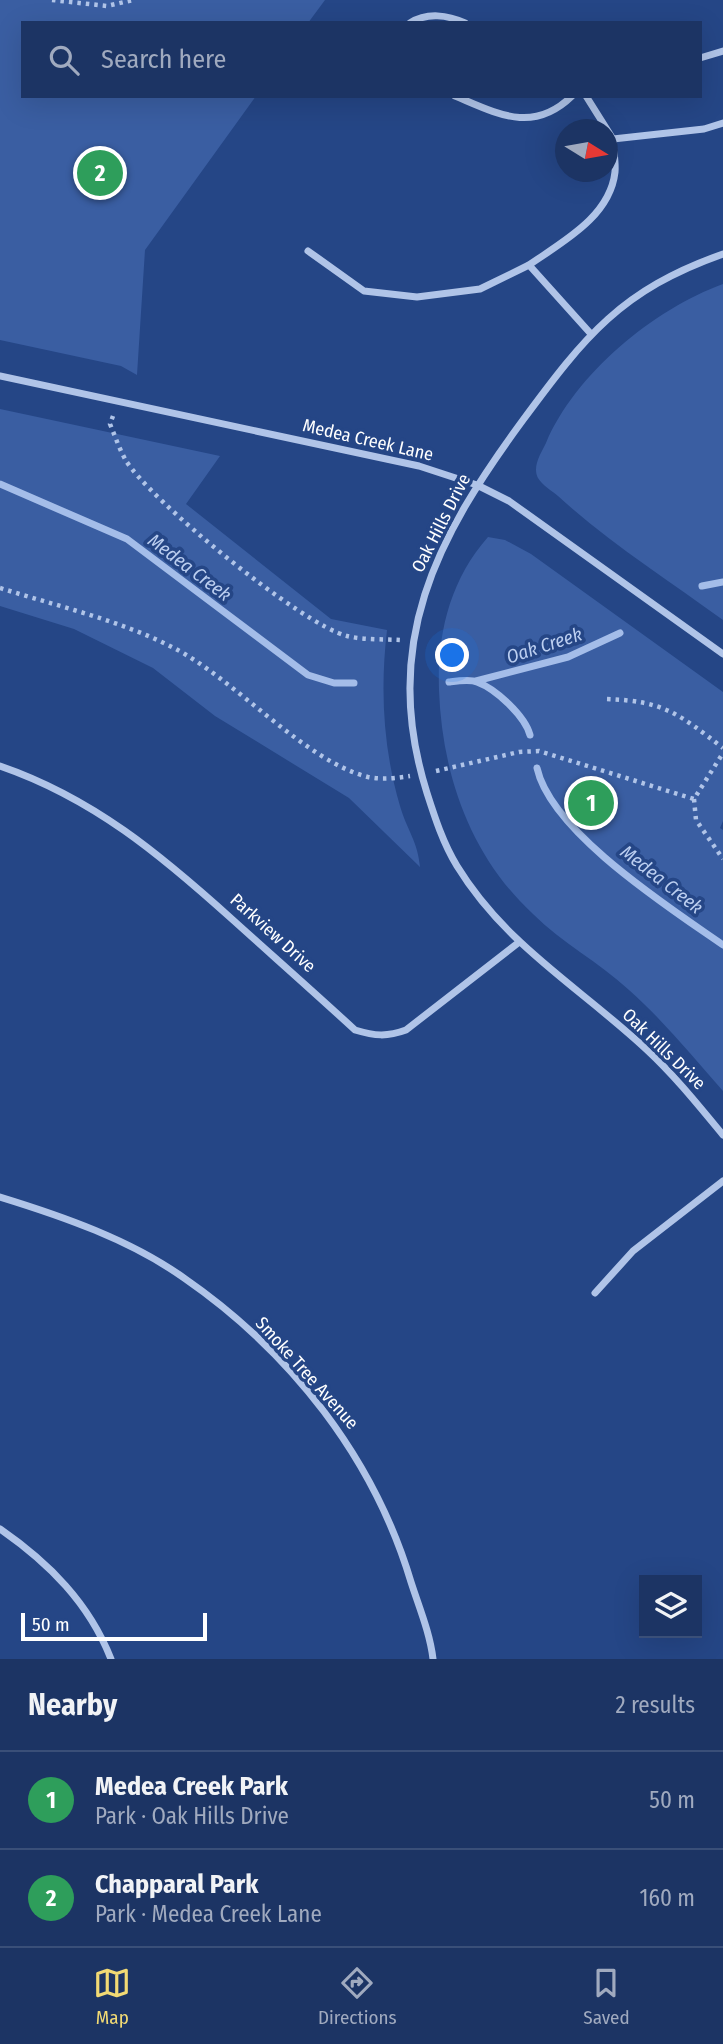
<!DOCTYPE html>
<html lang="en">
<head>
<meta charset="utf-8">
<style>
	body { margin:0; font-family:"Fira Sans Condensed",sans-serif; background:#293f6d; color:#f1f3f6 }
	.controls { position:absolute; right:21px; bottom:21px; display:grid; overflow:hidden; border-radius:0px; box-shadow:0 7px 28px #0002 }
	.controls button { width:63px; height:63px; display:grid; place-items:center; padding:0; border:0; border-bottom:2px solid #3a4f78; background:#1c3464; color:#f1f3f6; font:35px sans-serif }
	.compass { position:absolute; left:555px; top:119px; width:63px; height:63px; border-radius:50%; background:#1c3464; box-shadow:0 7px 28px #0002; rotate:101deg }
	.scale { position:absolute; left:21px; bottom:18px; width:186px; box-sizing:border-box; padding-left:7px; border:4px solid #fff; border-top:0; font-size:19px; line-height:24px; white-space:nowrap; color:#fff; -webkit-text-stroke:5px #254686; paint-order:stroke }
	.you { position:absolute; left:453px; top:656px; width:24px; height:24px; margin:-18px; border:5px solid #fff; border-radius:50%; background:#1a73e8; box-shadow:0 0 0 10px #1a73e833 }
	.badge { display:grid; place-items:center; width:46px; height:46px; border-radius:50%; background:#f2da74; color:#fff; font-size:23px; font-weight:700 }
	.pin { position:absolute; translate:-50% -50%; border:4px solid #fff; box-shadow:0 2px 7px #0006 }
	.list { margin:0; padding:0; list-style:none }
	h2 { display:flex; justify-content:space-between; align-items:center; height:91px; margin:0; padding:0 28px; font-size:30px }
	h2 small { font-size:23px; font-weight:400; color:#a0aabf }
	.list li { display:grid; grid-template-columns:46px 1fr auto; gap:21px; align-items:center; box-sizing:border-box; height:98px; padding:0 28px; border-top:2px solid #3a4f78 }
	.list b { display:block; font-size:26px; white-space:nowrap }
	.list p { margin:0; font-size:23px; white-space:nowrap; color:#a0aabf }
	.list em { font-size:23px; font-style:normal; color:#a0aabf }
	.icon { flex:none; width:38px; height:38px; fill:none; stroke:currentColor; stroke-width:2; stroke-linecap:round; stroke-linejoin:round }
	.map { position:relative; flex:none; width:723px; height:1659px; overflow:hidden }
	.search { position:absolute; background:#1c3464; box-shadow:0 7px 28px #0002; left:21px; right:21px; top:21px; height:77px; display:flex; align-items:center; gap:18px; box-sizing:border-box; padding:0 24px; border-radius:0px; color:#a0aabf; font-size:26px }
	.sheet { height:287px; background:#1c3464 }
	nav { display:flex; justify-content:space-around; align-items:center; box-sizing:border-box; height:98px; border-top:2px solid #3a4f78; background:#1c3464; font-size:19px; color:#a0aabf }
	nav a { display:grid; justify-items:center; gap:4px }
	nav .on { color:#f2da74 }
	.map>svg:first-child { display:block }
	.green { fill:#3a5ea2 }
	.lines { fill:none; stroke-linecap:round; stroke-linejoin:round }
	.stream { stroke:#a4bde9; stroke-width:7 }
	.path { stroke:#b0c4e8; stroke-width:4.5; stroke-dasharray:3.5 5; stroke-linecap:butt }
	.street { stroke:#b0c4e8; stroke-width:7 }
	.labels { text-anchor:middle; stroke-width:7; stroke-linejoin:round; paint-order:stroke }
	.street-label { font-size:18px; fill:#fff; stroke:#254686 }
	.water-label { font-size:19px; font-style:italic; fill:#bbcef0; stroke:#254686 }
</style>
</head>
<body>
<div class="map">
<svg width="723" height="1659" viewBox="0 0 723 1659">
	<rect width="100%" height="100%" fill="#254686"/>
	<g class="green">
		<polygon points="0,0 325,0 308,23 23,23 23,96 256,96 145,250 137,375 121,366 0,340"/>
		<path d="M 723,284 L 723,620 C 668,580 608,542 558,496 C 552,491 542,485 538,478 C 532,467 541,453 546,443 C 575,374 654,309 723,284 Z"/>
		<path d="M 0,409 L 220,456 L 186,504 L 331,619 L 387,630 C 380,690 383,748 400,806 C 407,830 418,842 420,867 L 349,798 L 215,716 L 153,668 L 74,629 L 0,606 Z"/>
		<path d="M 488,537 L 505,540 L 531,554 L 723,692 L 723,821 L 720,828 L 723,830 L 723,1091 C 693,1057 663,1020 629,990 C 599,962 562,943 533,914 C 470,856 442,774 439,690 C 437,634 450,580 488,537 Z"/>
	</g>
	<g class="lines">
		<g class="stream">
			<polyline points="0,484 127,539 308,675 334,683 354,683"/>
			<polyline points="702,586 723,582"/>
			<polyline points="476,681 568,657 620,633"/>
			<path d="M 449,682 C 457,681 470,679 477,682 C 496,689 525,716 530,735"/>
			<path d="M 537,768 C 551,832 670,908 723,945"/>
		</g>
		<g class="path">
			<polyline points="52,0 107,6 133,0"/>
			<path d="M 113,416 L 110,424 C 115,436 119,448 125,459 C 148,499 302,625 347,636 C 363,640 383,639 400,640"/>
			<path d="M 0,588 C 57,606 119,620 172,647 C 234,678 304,761 368,777 C 383,780 396,778 410,776"/>
			<path d="M 607,699 C 664,701 679,714 723,748"/>
			<polyline points="436,771 519,752 539,751 694,799 723,753"/>
			<polyline points="694,799 696,820 723,859"/>
		</g>
		<g class="street">
			<path d="M 410,23 C 427,12 448,15 465,23"/>
			<polyline points="700,58 723,51"/>
			<path d="M 455,96 C 498,114 533,134 572,96"/>
			<polyline points="586,96 613,139"/>
			<polyline points="308,251 364,291 417,297 480,289 529,265 591,334"/>
			<path d="M 723,254 C 621,290 585,336 523,420 C 436,538 380,644 427,793 C 435,818 443,843 457,866 C 506,946 581,988 647,1050 C 675,1076 699,1106 723,1135"/>
			<path d="M 529,265 C 562,242 610,217 615,172 C 616,161 613,149 613,139 L 704,129 L 723,123"/>
			<polyline points="0,376 419,466 477,485 509,501 723,654"/>
			<path d="M 0,766 C 93,798 161,855 233,920 C 274,957 315,993 355,1030 C 375,1036 387,1037 406,1030 L 518,943"/>
			<path d="M 0,1197 C 62,1216 131,1240 184,1278 C 291,1352 374,1458 411,1582 C 419,1607 430,1633 433,1659"/>
			<polyline points="595,1293 633,1251 723,1181"/>
			<path d="M 0,1529 C 49,1563 89,1603 111,1659"/>
		</g>
	</g>
	<g class="labels">
		<g class="street-label">
			<text transform="translate(368 440) rotate(13)" y="6">Medea Creek Lane</text>
			<text transform="translate(441 523) rotate(-63)" y="6">Oak Hills Drive</text>
			<text transform="translate(273 933) rotate(42)" y="6">Parkview Drive</text>
			<text transform="translate(664 1049) rotate(44)" y="6">Oak Hills Drive</text>
			<text transform="translate(307 1373) rotate(48)" y="6">Smoke Tree Avenue</text>
		</g>
		<g class="water-label">
			<text transform="translate(190 567) rotate(37)" y="7">Medea Creek</text>
			<text transform="translate(544 645) rotate(-18)" y="7">Oak Creek</text>
			<text transform="translate(662 879) rotate(38)" y="7">Medea Creek</text>
		</g>
	</g>
</svg>
<div class="controls">
<button><svg class="icon" aria-label="layers" viewBox="0 0 24 24"><path d="M12 4l9 5-9 5-9-5zM3 14l9 5 9-5"/></svg></button>
</div>
<svg class="compass" viewBox="-18 -18 36 36"><path d="M0-13l5 13h-10z" fill="#e53935"/><path d="M0 13l5-13h-10z" fill="#a0aabf"/></svg>
<div class="scale">50 m</div>
<div class="you"></div>
<div class="pin badge" style="left:591px;top:803px;background:#2e9e5b">1</div>
<div class="pin badge" style="left:100px;top:173px;background:#2e9e5b">2</div>
<div class="search"><svg class="icon" aria-label="search" viewBox="0 0 24 24"><circle cx="10" cy="10" r="6"/><path d="M15 15l6 6"/></svg>Search here</div>
</div>
<section class="sheet">
<h2>Nearby<small>2 results</small></h2>
<ul class="list">
<li><span class="badge" style="background:#2e9e5b">1</span><div><b>Medea Creek Park</b><p>Park · Oak Hills Drive</p></div><em>50 m</em></li>
<li><span class="badge" style="background:#2e9e5b">2</span><div><b>Chapparal Park</b><p>Park · Medea Creek Lane</p></div><em>160 m</em></li>
</ul>
</section>
<nav>
<a class="on"><svg class="icon" aria-label="map" viewBox="0 0 24 24"><path d="M3 6l6-2 6 2 6-2v14l-6 2-6-2-6 2zM9 4v14M15 6v14"/></svg>Map</a>
<a><svg class="icon" aria-label="directions" viewBox="0 0 24 24"><path d="M12 3l9 9-9 9-9-9zM9 14v-3h6M13 9l2 2-2 2"/></svg>Directions</a>
<a><svg class="icon" aria-label="saved" viewBox="0 0 24 24"><path d="M7 4h10v16l-5-4-5 4z"/></svg>Saved</a>
</nav>
</body>
</html>
